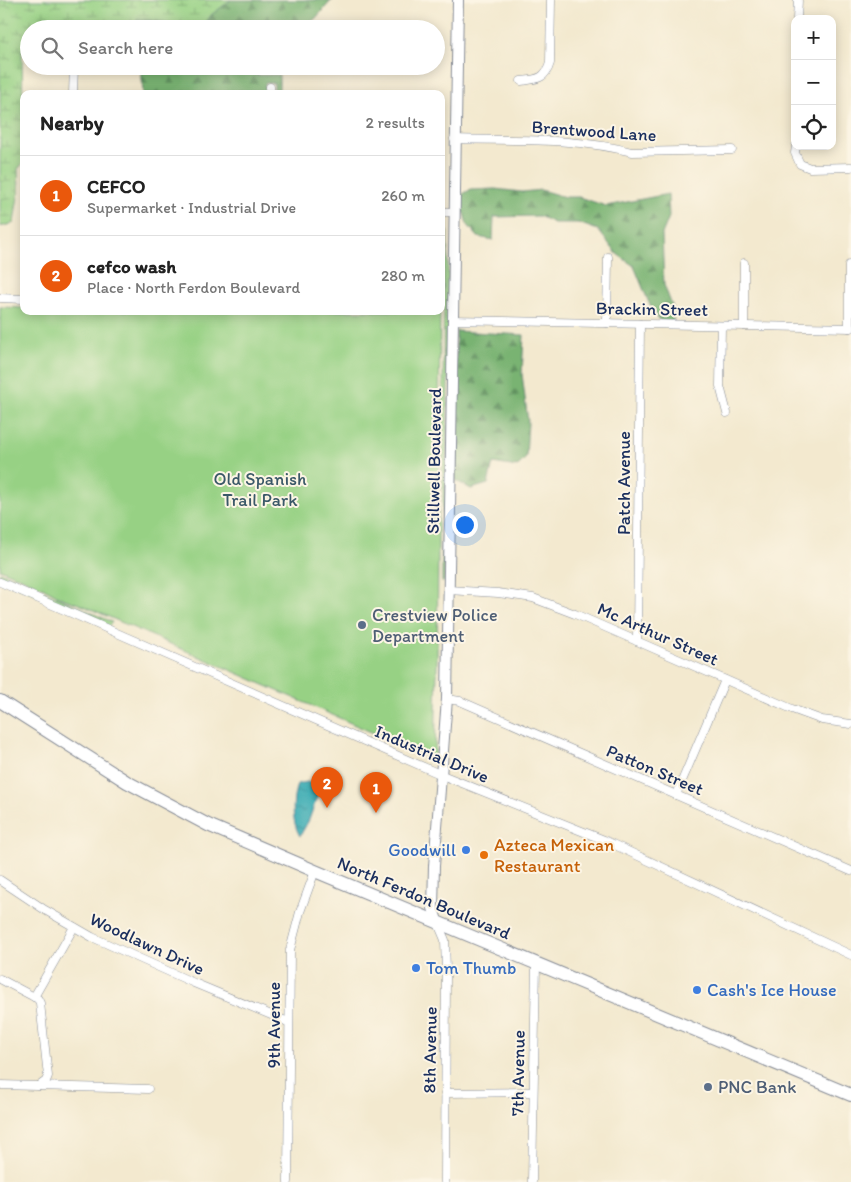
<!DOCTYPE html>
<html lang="en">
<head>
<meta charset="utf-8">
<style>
	body { margin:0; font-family:Itim,sans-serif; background:#f2f2f2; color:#222 }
	.controls { position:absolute; right:15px; top:15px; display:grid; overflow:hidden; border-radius:10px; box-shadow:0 2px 12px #0003 }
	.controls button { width:45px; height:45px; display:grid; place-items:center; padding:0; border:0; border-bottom:1px solid #e0e0e0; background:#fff; color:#222; font:25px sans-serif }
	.you { position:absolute; left:464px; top:524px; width:18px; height:18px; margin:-12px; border:4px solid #fff; border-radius:50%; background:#1a73e8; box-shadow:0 0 0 8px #1a73e833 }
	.badge { display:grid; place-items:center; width:32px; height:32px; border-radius:50%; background:#ea580c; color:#fff; font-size:16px; font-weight:700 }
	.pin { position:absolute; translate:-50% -41px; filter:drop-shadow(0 1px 2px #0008) }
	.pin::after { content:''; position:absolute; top:26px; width:18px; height:15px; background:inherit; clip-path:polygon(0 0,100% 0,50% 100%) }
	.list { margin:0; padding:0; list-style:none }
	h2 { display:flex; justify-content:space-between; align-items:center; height:65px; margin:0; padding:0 20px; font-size:21px }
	h2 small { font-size:16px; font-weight:400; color:#767676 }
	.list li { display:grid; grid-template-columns:32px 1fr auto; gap:15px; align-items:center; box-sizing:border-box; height:80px; padding:0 20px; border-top:1px solid #e0e0e0 }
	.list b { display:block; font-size:19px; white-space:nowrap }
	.list p { margin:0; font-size:16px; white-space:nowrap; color:#767676 }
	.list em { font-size:16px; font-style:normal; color:#767676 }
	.icon { flex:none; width:28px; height:28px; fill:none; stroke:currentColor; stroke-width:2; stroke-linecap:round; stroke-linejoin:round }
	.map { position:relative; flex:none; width:851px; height:1182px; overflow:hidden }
	.search { position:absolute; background:#fff; box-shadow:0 2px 12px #0003; left:20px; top:20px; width:425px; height:55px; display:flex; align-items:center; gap:12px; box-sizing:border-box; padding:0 18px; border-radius:28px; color:#767676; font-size:19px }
	.panel { position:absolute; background:#fff; box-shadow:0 2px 12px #0003; left:20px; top:90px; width:425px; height:225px; border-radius:10px }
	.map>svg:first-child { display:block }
	.forest { fill:url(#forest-firs); stroke:#4a7168 }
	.wetland { fill:url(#wetland-marsh); stroke:#598071 }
	.park { fill:#97d184; stroke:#598071 }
	.water { fill:url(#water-ripples); stroke:#2a6e89 }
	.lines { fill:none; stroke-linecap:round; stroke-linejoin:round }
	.minor-casing { stroke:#878c96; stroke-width:9 }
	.tertiary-casing { stroke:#878c96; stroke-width:12 }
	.primary-casing { stroke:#878c96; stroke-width:14 }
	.minor { stroke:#fff; stroke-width:8 }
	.tertiary { stroke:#fff; stroke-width:10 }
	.primary { stroke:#fff; stroke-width:12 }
	.service-dot { fill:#5c6f8a; stroke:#fcf5e5; stroke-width:2 }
	.shop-dot { fill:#3f7fe0; stroke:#fcf5e5; stroke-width:2 }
	.food-dot { fill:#e8710a; stroke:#fcf5e5; stroke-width:2 }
	.labels { text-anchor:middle; stroke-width:4; stroke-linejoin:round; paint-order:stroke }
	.street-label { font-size:18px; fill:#1b2f5e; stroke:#fcf5e5 }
	.park-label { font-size:18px; fill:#3a5868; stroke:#fcf5e5 }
	.service-label { font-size:18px; fill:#4e5e75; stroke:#fcf5e5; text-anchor:start }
	.food-label { font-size:18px; fill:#c56008; stroke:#fcf5e5; text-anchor:start }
	.shop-label { font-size:18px; fill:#366cbe; stroke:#fcf5e5; text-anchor:start }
</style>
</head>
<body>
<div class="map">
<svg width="851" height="1182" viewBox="0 0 851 1182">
	<defs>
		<pattern id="forest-firs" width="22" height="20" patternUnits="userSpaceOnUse" patternTransform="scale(1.25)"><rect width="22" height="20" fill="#79b372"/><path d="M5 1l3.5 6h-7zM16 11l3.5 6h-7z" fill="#629261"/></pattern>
		<pattern id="wetland-marsh" width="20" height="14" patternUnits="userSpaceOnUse" patternTransform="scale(1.25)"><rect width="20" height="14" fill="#97d184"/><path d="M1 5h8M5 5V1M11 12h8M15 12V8" fill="none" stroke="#7aaa6f"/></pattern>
		<pattern id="water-ripples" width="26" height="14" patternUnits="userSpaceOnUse" patternTransform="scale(1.25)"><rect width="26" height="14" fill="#3aacb4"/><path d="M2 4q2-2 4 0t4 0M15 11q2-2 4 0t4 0" fill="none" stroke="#308c96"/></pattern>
	</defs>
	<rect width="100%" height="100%" fill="#fcf5e5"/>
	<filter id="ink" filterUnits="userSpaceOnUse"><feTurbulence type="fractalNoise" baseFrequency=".02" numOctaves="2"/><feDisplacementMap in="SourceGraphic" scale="10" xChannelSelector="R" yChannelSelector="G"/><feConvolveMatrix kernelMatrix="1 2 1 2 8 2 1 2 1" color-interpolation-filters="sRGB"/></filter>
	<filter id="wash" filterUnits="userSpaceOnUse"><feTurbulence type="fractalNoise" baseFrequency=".0096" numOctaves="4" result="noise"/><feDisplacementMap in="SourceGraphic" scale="20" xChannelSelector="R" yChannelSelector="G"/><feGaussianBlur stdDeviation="1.12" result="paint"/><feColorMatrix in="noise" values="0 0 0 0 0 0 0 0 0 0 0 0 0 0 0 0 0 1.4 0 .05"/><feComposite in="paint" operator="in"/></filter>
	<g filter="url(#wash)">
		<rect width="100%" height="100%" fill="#f3e9cf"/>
		<g class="forest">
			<polygon points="231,0 333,0 331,1 315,19 307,24 305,29 138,29 137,18 203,28 211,15"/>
			<polygon points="141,66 255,66 256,75 279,75 279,94 274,94 274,83 265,83 265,94 143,94"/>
			<polygon points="495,189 522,192 541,190 565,197 579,197 606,206 668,194 669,217 662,234 664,285 673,308 673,321 660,321 649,303 634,266 617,254 598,230 578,223 554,223 539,216 494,217 493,240 478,237 467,224 459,196 470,190"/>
			<polygon points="456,331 524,335 522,374 528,422 526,458 517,467 493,463 488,484 471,489 455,480"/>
		</g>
		<polygon class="wetland" points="0,0 231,0 211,15 203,28 137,18 138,29 29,29 29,45 22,49 24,162 18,169 19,190 14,223 0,227"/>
		<g class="park">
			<path d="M 444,222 L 447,222 C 451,342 446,463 444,582 L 442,582 Z"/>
			<polygon points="0,307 24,308 24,311 440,311 437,666 435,760 84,606 62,598 44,588 0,569"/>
			<polygon points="0,572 112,622 109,626 0,578"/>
		</g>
		<path class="water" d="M 307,782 L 321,786 L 309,820 L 300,836 C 291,821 292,800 297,784 Z"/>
	</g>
	<g filter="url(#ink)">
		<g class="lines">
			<g class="minor-casing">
				<g id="minor">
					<polyline points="797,19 798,0"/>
					<path d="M 521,81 C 536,79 545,80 550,63 L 551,0"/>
					<polyline points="73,94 74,66"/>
					<polyline points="270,94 270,87"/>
					<path d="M 454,139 C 513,141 574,137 632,152 L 732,150"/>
					<polyline points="796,146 795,153 800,164 810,168 851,167"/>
					<polyline points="441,212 453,212"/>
					<polyline points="0,298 24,299"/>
					<polyline points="452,320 851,328"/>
					<polyline points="607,323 608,257"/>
					<polyline points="721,326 720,386 727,413"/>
					<polyline points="744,326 744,263"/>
					<polyline points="849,328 849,265"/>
					<polyline points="0,582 442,775 604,840 851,955"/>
					<polyline points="448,590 498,593 533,598 575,614 792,709 822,720 851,724"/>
					<polyline points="637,641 640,324"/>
					<polyline points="447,699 460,701 851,871"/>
					<polyline points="676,795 725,680"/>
					<polyline points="0,880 45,910 92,937 194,983 288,1022"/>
					<polyline points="437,921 445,940 446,971 445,1182"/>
					<polyline points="0,979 38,999 40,1003 48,1076 46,1081 39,1086"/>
					<polyline points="34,997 74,927"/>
					<polyline points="0,1085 148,1089"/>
					<polyline points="445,1093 533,1092"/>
					<polyline points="288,1182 290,950 300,912 315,871"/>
					<polyline points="532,1182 536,964"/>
				</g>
			</g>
			<g class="tertiary-casing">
				<polyline id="tertiary" points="437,921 433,908 434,866 447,699 458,0"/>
			</g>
			<g class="primary-casing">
				<polyline id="primary" points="0,701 127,782 208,825 315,871 851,1095"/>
			</g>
			<use href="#minor" class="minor"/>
			<use href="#tertiary" class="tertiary"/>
			<use href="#primary" class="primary"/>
		</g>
	</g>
	<g class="service-dot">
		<circle cx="362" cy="625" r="5"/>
		<circle cx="708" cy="1087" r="5"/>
	</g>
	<g class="shop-dot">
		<circle cx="466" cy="850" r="5"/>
		<circle cx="416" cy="968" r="5"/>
		<circle cx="697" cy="990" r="5"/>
	</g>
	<circle class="food-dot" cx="484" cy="855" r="5"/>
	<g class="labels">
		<g class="street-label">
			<text transform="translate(594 131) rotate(4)" y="6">Brentwood Lane</text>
			<text transform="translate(652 309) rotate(1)" y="6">Brackin Street</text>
			<text transform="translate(434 461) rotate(-89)" y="6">Stillwell Boulevard</text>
			<text transform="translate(624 483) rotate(-90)" y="6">Patch Avenue</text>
			<text transform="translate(658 634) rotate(24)" y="6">Mc Arthur Street</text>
			<text transform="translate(432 754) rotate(23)" y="6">Industrial Drive</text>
			<text transform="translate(655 770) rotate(23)" y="6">Patton Street</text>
			<text transform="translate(424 898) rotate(23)" y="6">North Ferdon Boulevard</text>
			<text transform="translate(147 944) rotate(25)" y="6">Woodlawn Drive</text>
			<text transform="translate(274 1025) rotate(-90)" y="6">9th Avenue</text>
			<text transform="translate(430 1050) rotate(-89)" y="6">8th Avenue</text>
			<text transform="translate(518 1073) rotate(-89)" y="6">7th Avenue</text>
		</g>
		<g class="park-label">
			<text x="260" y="485">Old Spanish<tspan x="260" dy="21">Trail Park</tspan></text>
		</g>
		<g class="service-label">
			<text x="372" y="621">Crestview Police<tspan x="372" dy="21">Department</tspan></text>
			<text x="718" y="1093">PNC Bank</text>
		</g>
		<g class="food-label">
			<text x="494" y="851">Azteca Mexican<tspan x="494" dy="21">Restaurant</tspan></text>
		</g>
		<g class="shop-label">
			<text x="456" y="856" text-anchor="end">Goodwill</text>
			<text x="426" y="974">Tom Thumb</text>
			<text x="707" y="996">Cash's Ice House</text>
		</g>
	</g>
</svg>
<div class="controls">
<button>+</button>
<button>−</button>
<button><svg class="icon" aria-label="locate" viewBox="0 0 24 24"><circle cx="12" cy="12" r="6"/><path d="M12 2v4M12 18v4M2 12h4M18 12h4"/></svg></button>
</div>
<div class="you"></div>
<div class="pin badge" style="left:376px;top:813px">1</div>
<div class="pin badge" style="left:327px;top:808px">2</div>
<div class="search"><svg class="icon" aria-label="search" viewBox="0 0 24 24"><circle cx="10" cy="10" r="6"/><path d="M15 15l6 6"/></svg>Search here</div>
<section class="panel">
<h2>Nearby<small>2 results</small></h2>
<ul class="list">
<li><span class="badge">1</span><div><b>CEFCO</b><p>Supermarket · Industrial Drive</p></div><em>260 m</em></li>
<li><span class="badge">2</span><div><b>cefco wash</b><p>Place · North Ferdon Boulevard</p></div><em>280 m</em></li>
</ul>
</section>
</div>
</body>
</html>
